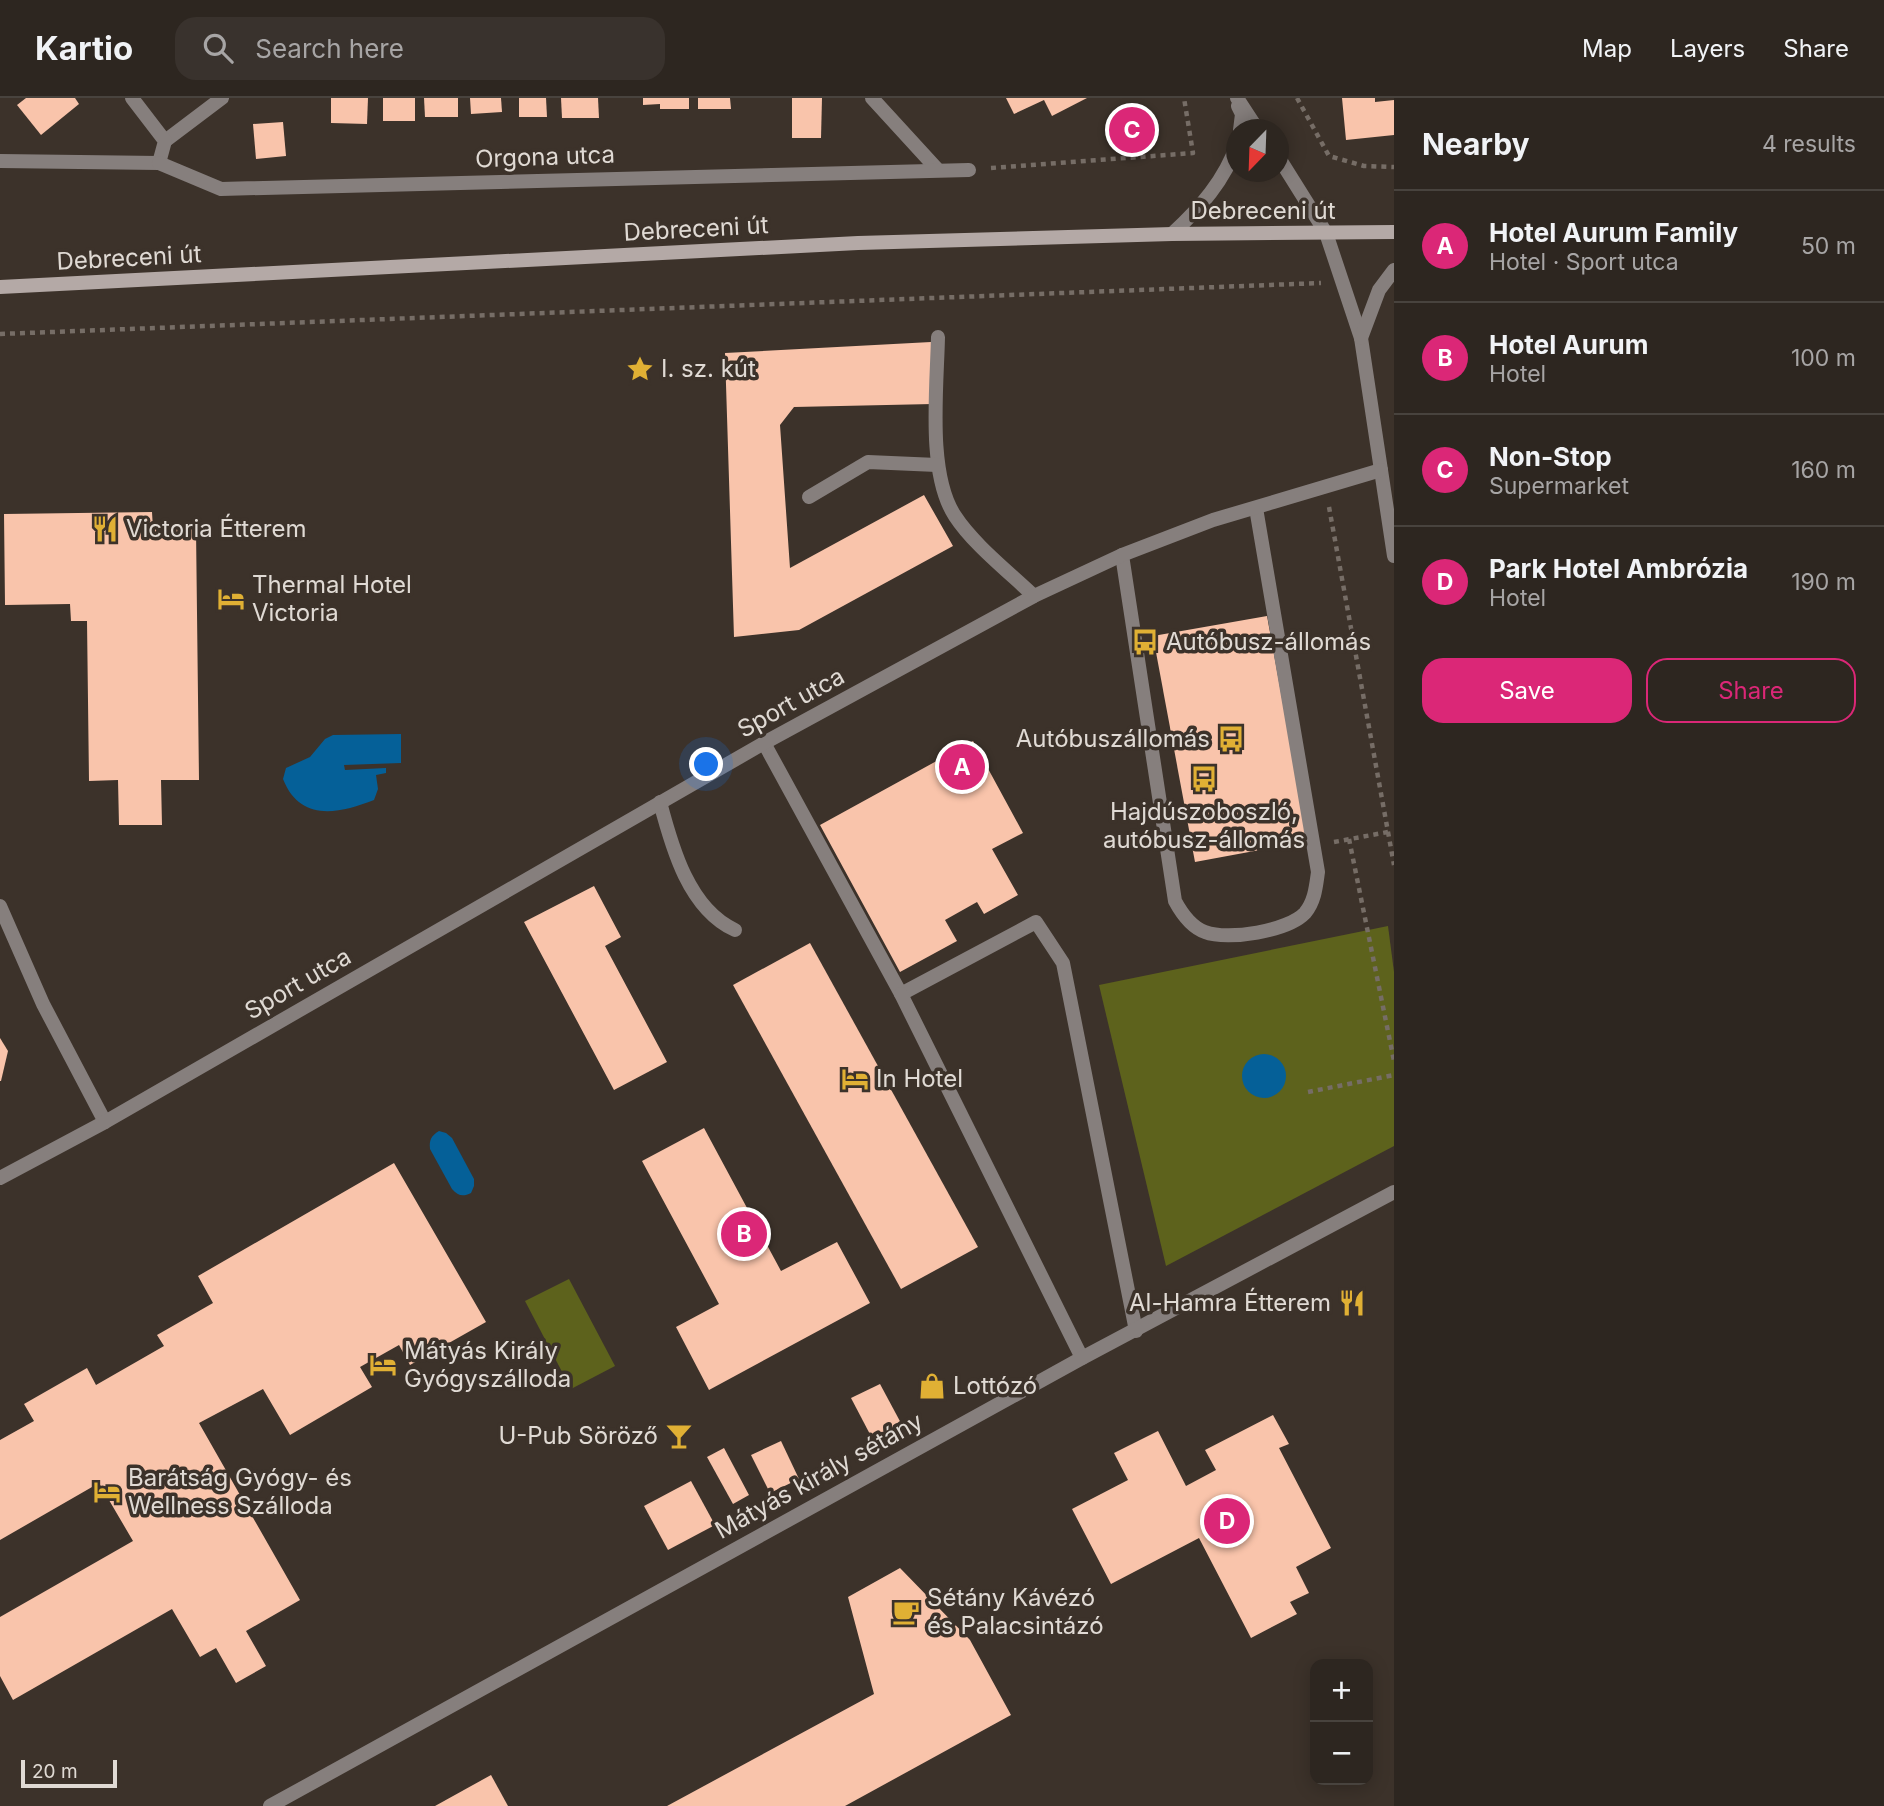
<!DOCTYPE html>
<html lang="en">
<head>
<meta charset="utf-8">
<style>
	body { margin:0; font-family:Inter,sans-serif; background:#39322d; color:#f1f3f6 }
	.controls { position:absolute; right:21px; bottom:21px; display:grid; overflow:hidden; border-radius:14px; box-shadow:0 4px 18px #0003 }
	.controls button { width:63px; height:63px; display:grid; place-items:center; padding:0; border:0; border-bottom:2px solid #48433e; background:#2d2620; color:#f1f3f6; font:35px sans-serif }
	.compass { position:absolute; left:1226px; top:21px; width:63px; height:63px; border-radius:50%; background:#2d2620; box-shadow:0 4px 18px #0003; rotate:203deg }
	.scale { position:absolute; left:21px; bottom:18px; width:96px; box-sizing:border-box; padding-left:7px; border:4px solid #e0dad4; border-top:0; font-size:19px; line-height:24px; white-space:nowrap; color:#e0dad4; -webkit-text-stroke:5px #3c322a; paint-order:stroke }
	.you { position:absolute; left:707px; top:667px; width:24px; height:24px; margin:-18px; border:5px solid #fff; border-radius:50%; background:#1a73e8; box-shadow:0 0 0 10px #1a73e833 }
	.badge { display:grid; place-items:center; width:46px; height:46px; border-radius:50%; background:#db2777; color:#fff; font-size:23px; font-weight:700 }
	.pin { position:absolute; translate:-50% -50%; border:4px solid #fff; box-shadow:0 2px 7px #0006 }
	.list { margin:0; padding:0; list-style:none }
	h2 { display:flex; justify-content:space-between; align-items:center; height:91px; margin:0; padding:0 28px; font-size:30px }
	h2 small { font-size:23px; font-weight:400; color:#a7a5a5 }
	.list li { display:grid; grid-template-columns:46px 1fr auto; gap:21px; align-items:center; box-sizing:border-box; height:112px; padding:0 28px; border-top:2px solid #48433e }
	.list b { display:block; font-size:26px; white-space:nowrap }
	.list p { margin:0; font-size:23px; white-space:nowrap; color:#a7a5a5 }
	.list em { font-size:23px; font-style:normal; color:#a7a5a5 }
	.actions { display:flex; gap:14px; padding:21px 28px }
	.actions a { flex:1; padding:16px 0; border:2px solid #db2777; border-radius:21px; text-align:center; font-size:24px; color:#db2777 }
	.actions .main { background:#db2777; color:#fff }
	.icon { flex:none; width:38px; height:38px; fill:none; stroke:currentColor; stroke-width:2; stroke-linecap:round; stroke-linejoin:round }
	.map { position:relative; flex:none; width:1394px; height:1708px; overflow:hidden }
	header { display:flex; align-items:center; gap:42px; box-sizing:border-box; height:98px; padding:0 35px; background:#2d2620; border-bottom:2px solid #48433e }
	header strong { font-size:33px }
	nav { display:flex; gap:38px; margin-inline-start:auto; font-size:24px }
	.search { width:490px; height:63px; background:#39322d; display:flex; align-items:center; gap:18px; box-sizing:border-box; padding:0 24px; border-radius:21px; color:#a7a5a5; font-size:26px }
	main { display:flex }
	aside { flex:1; background:#2d2620 }
	.map>svg:first-child { display:block }
	.green { fill:#5d621c }
	.water { fill:#056098 }
	.building { fill:#f9c4ab }
	.lines { fill:none; stroke-linecap:round; stroke-linejoin:round }
	.path { stroke:#766d66; stroke-width:4.5; stroke-dasharray:5 5; stroke-linecap:butt }
	.lane { stroke:#867f7d; stroke-width:14 }
	.street { stroke:#867f7d; stroke-width:14 }
	.secondary { stroke:#b4a9a6; stroke-width:14 }
	.labels { text-anchor:middle; stroke-width:7; stroke-linejoin:round; paint-order:stroke }
	.street-label { font-size:24px; fill:#e0dad4; stroke:#3c322a }
	.poi-label { font-size:24px; fill:#e0dad4; stroke:#3c322a; text-anchor:start }
</style>
</head>
<body>
<header>
<strong>Kartio</strong>
<div class="search"><svg class="icon" aria-label="search" viewBox="0 0 24 24"><circle cx="10" cy="10" r="6"/><path d="M15 15l6 6"/></svg>Search here</div>
<nav><a>Map</a><a>Layers</a><a>Share</a></nav>
</header>
<main>
<div class="map">
<svg width="1394" height="1708" viewBox="0 0 1394 1708">
	<rect width="100%" height="100%" fill="#3c322a"/>
	<g class="green">
		<polygon points="1388,828 1394,874 1394,1048 1166,1168 1099,887"/>
		<polygon points="569,1181 615,1268 571,1291 525,1203"/>
	</g>
	<g class="water">
		<path d="M 401,636 L 401,665 L 344,667 L 345,672 L 386,670 L 386,675 L 376,677 L 378,691 L 374,702 C 338,716 300,724 283,681 L 286,670 L 310,659 L 325,641 L 333,637 Z"/>
		<circle cx="1264" cy="978" r="22"/>
		<path d="M 439,1033 L 446,1035 L 452,1040 L 474,1081 L 474,1088 L 471,1095 C 463,1099 458,1098 452,1091 L 430,1051 C 429,1042 431,1038 439,1033 Z"/>
	</g>
	<g class="building">
		<polygon points="26,0 75,0 79,6 41,37 17,7"/>
		<polygon points="331,0 368,0 367,26 331,25"/>
		<rect x="383" y="0" width="32" height="23"/>
		<polygon points="424,0 458,0 458,19 425,19"/>
		<polygon points="470,0 501,0 502,14 471,16"/>
		<polygon points="519,0 546,0 547,19 519,19"/>
		<polygon points="561,0 598,0 599,20 562,20"/>
		<polygon points="643,0 689,0 689,11 660,11 660,6 643,7"/>
		<polygon points="698,0 730,0 731,11 698,11"/>
		<polygon points="792,0 822,0 821,40 792,40"/>
		<polygon points="1006,0 1087,0 1052,18 1044,2 1014,16"/>
		<polygon points="1342,0 1375,0 1375,4 1394,2 1394,37 1346,42"/>
		<polygon points="283,24 286,58 256,61 253,26"/>
		<polygon points="931,244 933,306 794,309 780,327 790,470 924,397 953,448 799,532 734,539 725,255"/>
		<polygon points="152,414 153,431 196,431 199,682 161,682 162,727 119,727 118,682 89,683 87,523 71,523 70,506 5,507 4,416"/>
		<polygon points="1267,518 1308,743 1195,764 1153,538"/>
		<polygon points="973,643 1023,735 992,751 1018,797 984,816 977,804 945,822 957,843 900,874 820,727"/>
		<polygon points="594,788 621,839 605,848 667,964 614,992 524,824"/>
		<polygon points="810,845 978,1149 901,1191 733,887"/>
		<polygon points="0,940 8,953 1,983 0,983"/>
		<polygon points="704,1030 781,1173 837,1144 870,1205 709,1292 676,1229 719,1206 642,1063"/>
		<polygon points="394,1065 486,1224 410,1267 399,1247 360,1269 372,1289 290,1337 263,1291 199,1325 300,1502 246,1533 266,1568 236,1585 216,1550 200,1559 172,1511 13,1602 0,1578 0,1519 133,1443 99,1385 0,1442 0,1342 34,1323 24,1306 87,1270 96,1287 164,1248 157,1237 213,1205 198,1178"/>
		<polygon points="880,1286 902,1327 873,1342 851,1300"/>
		<polygon points="1273,1317 1289,1346 1279,1350 1331,1450 1296,1469 1309,1495 1290,1504 1297,1516 1251,1540 1199,1440 1111,1486 1072,1411 1128,1382 1114,1355 1158,1333 1186,1388 1216,1372 1205,1352"/>
		<polygon points="781,1343 799,1381 770,1395 751,1357"/>
		<polygon points="724,1350 749,1397 733,1406 707,1359"/>
		<polygon points="691,1383 715,1427 668,1452 644,1408"/>
		<polygon points="900,1470 970,1542 1011,1617 845,1708 667,1708 874,1596 848,1499"/>
		<polygon points="491,1677 508,1708 435,1708"/>
	</g>
	<g class="lines">
		<g class="path">
			<polyline points="1297,0 1329,58 1364,68 1394,69"/>
			<polyline points="991,70 1193,55 1184,0"/>
			<polyline points="0,236 1321,185"/>
			<polyline points="1329,409 1394,767"/>
			<polyline points="1349,741 1394,963"/>
			<polyline points="1334,744 1388,734"/>
			<polyline points="1308,994 1394,977"/>
		</g>
		<g class="lane">
			<path d="M 938,239 C 937,289 927,376 955,418 C 973,446 1010,475 1034,498"/>
			<polyline points="809,399 868,364 937,367"/>
			<path d="M 1122,457 L 1175,803 C 1182,816 1191,829 1205,834 C 1228,843 1288,833 1305,815 C 1315,803 1316,788 1318,774 L 1256,410"/>
			<polyline points="764,645 901,896 1036,824 1063,865 1136,1233"/>
			<path d="M 660,704 C 672,750 689,811 735,832"/>
			<polyline points="901,896 1082,1260"/>
		</g>
		<g class="street">
			<polyline points="872,0 937,71"/>
			<polyline points="1237,0 1258,32"/>
			<polyline points="1238,8 1242,16 1240,32"/>
			<polyline points="165,43 222,0"/>
			<polyline points="1279,60 1326,135 1361,240 1394,458"/>
			<polyline points="0,63 159,65 165,43 132,0"/>
			<polyline points="159,65 221,91 969,72"/>
			<path d="M 1172,136 C 1200,110 1225,82 1237,46"/>
			<polyline points="1361,240 1379,192 1394,172"/>
			<polyline points="0,808 43,906 105,1024"/>
			<polyline points="0,1080 105,1024 764,645 1034,498 1122,457 1213,422 1381,372"/>
			<polyline points="270,1708 1082,1260 1394,1094"/>
		</g>
		<polyline class="secondary" points="0,189 858,145 1172,136 1394,134"/>
	</g>
	<defs>
		<g id="sight-bare" transform="scale(2.1)"><path d="M0-6L1.8-2.2L6-1.7L2.9 1.2L3.7 5.4L0 3.3L-3.7 5.4L-2.9 1.2L-6-1.7L-1.8-2.2Z" fill="#e0b034" stroke="#3c322a" stroke-width="2.5" paint-order="stroke"/></g>
		<g id="restaurant-bare" transform="scale(2.1)"><path d="M-5-6h1v4h1v-4h1v4h1v-4h1v5L-1.5 .5V6h-2V.5L-5-1ZM5-6V6H3V1.5H1.5Q1.5-4 5-6Z" fill="#e0b034" stroke="#3c322a" stroke-width="2.5" paint-order="stroke"/></g>
		<g id="hotel-bare" transform="scale(2.1)"><path d="M-6-4.5h1.5V1H6V5H4.5V3h-9V5H-6ZM-4 0a1.8 1.8 0 1 1 3.6 0ZM.5 0V-2.5h3Q6-2.5 6 0Z" fill="#e0b034" stroke="#3c322a" stroke-width="2.5" paint-order="stroke"/></g>
		<g id="bus-bare" transform="scale(2.1)"><path d="M-5-6H5V4H4V6H2V4H-2V6H-4V4H-5ZM-3.5-4V0h7V-4ZM-3.5 1.2v1.5H-2V1.2ZM2 1.2v1.5H3.5V1.2Z" fill="#e0b034" stroke="#3c322a" stroke-width="2.5" paint-order="stroke"/></g>
		<g id="shop-bare" transform="scale(2.1)"><path d="M-5-2.5h2.3a2.7 3.5 0 0 1 5.4 0H5L5.5 6h-11ZM-1.5-2.5h3a1.5 2.3 0 0 0-3 0Z" fill="#e0b034" stroke="#3c322a" stroke-width="2.5" paint-order="stroke"/></g>
		<g id="bar-bare" transform="scale(2.1)"><path d="M-6-5H6L.8 .8V4.5H3.5V6h-7V4.5H-.8V.8Z" fill="#e0b034" stroke="#3c322a" stroke-width="2.5" paint-order="stroke"/></g>
		<g id="cafe-bare" transform="scale(2.1)"><path d="M-5.5-4.5H6V0H3Q3 3.5 0 3.5H-2.5Q-5.5 3.5-5.5 0ZM3-3.2v2h1.7v-2ZM-6 4.5H4V6H-6Z" fill="#e0b034" stroke="#3c322a" stroke-width="2.5" paint-order="stroke"/></g>
	</defs>
	<g fill-rule="evenodd">
		<use href="#sight-bare" x="640" y="271"/>
		<use href="#restaurant-bare" x="105" y="431"/>
		<use href="#hotel-bare" x="231" y="501"/>
		<use href="#bus-bare" x="1145" y="544"/>
		<use href="#bus-bare" x="1231" y="641"/>
		<use href="#bus-bare" x="1204" y="681"/>
		<use href="#hotel-bare" x="855" y="981"/>
		<use href="#restaurant-bare" x="1352" y="1205"/>
		<use href="#hotel-bare" x="383" y="1267"/>
		<use href="#shop-bare" x="932" y="1288"/>
		<use href="#bar-bare" x="679" y="1338"/>
		<use href="#hotel-bare" x="107" y="1394"/>
		<use href="#cafe-bare" x="906" y="1514"/>
	</g>
	<g class="labels">
		<g class="street-label">
			<text transform="translate(545 59) rotate(-2)" y="8">Orgona utca</text>
			<text x="1263" y="121">Debreceni út</text>
			<text transform="translate(696 131) rotate(-3)" y="8">Debreceni út</text>
			<text transform="translate(129 160) rotate(-3)" y="8">Debreceni út</text>
			<text transform="translate(791 605) rotate(-29)" y="8">Sport utca</text>
			<text transform="translate(298 886) rotate(-30)" y="8">Sport utca</text>
			<text transform="translate(819 1378) rotate(-29)" y="8">Mátyás király sétány</text>
		</g>
		<g class="poi-label">
			<text x="661" y="279">I. sz. kút</text>
			<text x="126" y="439">Victoria Étterem</text>
			<text x="252" y="495">Thermal Hotel<tspan x="252" dy="28">Victoria</tspan></text>
			<text x="1166" y="552">Autóbusz-állomás</text>
			<text x="1210" y="649" text-anchor="end">Autóbuszállomás</text>
			<text x="1204" y="722" text-anchor="middle">Hajdúszoboszló,<tspan x="1204" dy="28">autóbusz-állomás</tspan></text>
			<text x="876" y="989">In Hotel</text>
			<text x="1331" y="1213" text-anchor="end">Al-Hamra Étterem</text>
			<text x="404" y="1261">Mátyás Király<tspan x="404" dy="28">Gyógyszálloda</tspan></text>
			<text x="953" y="1296">Lottózó</text>
			<text x="658" y="1346" text-anchor="end">U-Pub Söröző</text>
			<text x="128" y="1388">Barátság Gyógy- és<tspan x="128" dy="28">Wellness Szálloda</tspan></text>
			<text x="927" y="1508">Sétány Kávézó<tspan x="927" dy="28">és Palacsintázó</tspan></text>
		</g>
	</g>
</svg>
<div class="controls">
<button>+</button>
<button>−</button>
</div>
<svg class="compass" viewBox="-18 -18 36 36"><path d="M0-13l5 13h-10z" fill="#e53935"/><path d="M0 13l5-13h-10z" fill="#a7a5a5"/></svg>
<div class="scale">20 m</div>
<div class="you"></div>
<div class="pin badge" style="left:962px;top:669px">A</div>
<div class="pin badge" style="left:744px;top:1136px">B</div>
<div class="pin badge" style="left:1132px;top:32px">C</div>
<div class="pin badge" style="left:1227px;top:1423px">D</div>
</div>
<aside>
<h2>Nearby<small>4 results</small></h2>
<ul class="list">
<li><span class="badge">A</span><div><b>Hotel Aurum Family</b><p>Hotel · Sport utca</p></div><em>50 m</em></li>
<li><span class="badge">B</span><div><b>Hotel Aurum</b><p>Hotel</p></div><em>100 m</em></li>
<li><span class="badge">C</span><div><b>Non-Stop</b><p>Supermarket</p></div><em>160 m</em></li>
<li><span class="badge">D</span><div><b>Park Hotel Ambrózia</b><p>Hotel</p></div><em>190 m</em></li>
</ul>
<div class="actions"><a class="main">Save</a><a>Share</a></div>
</aside>
</main>
</body>
</html>
